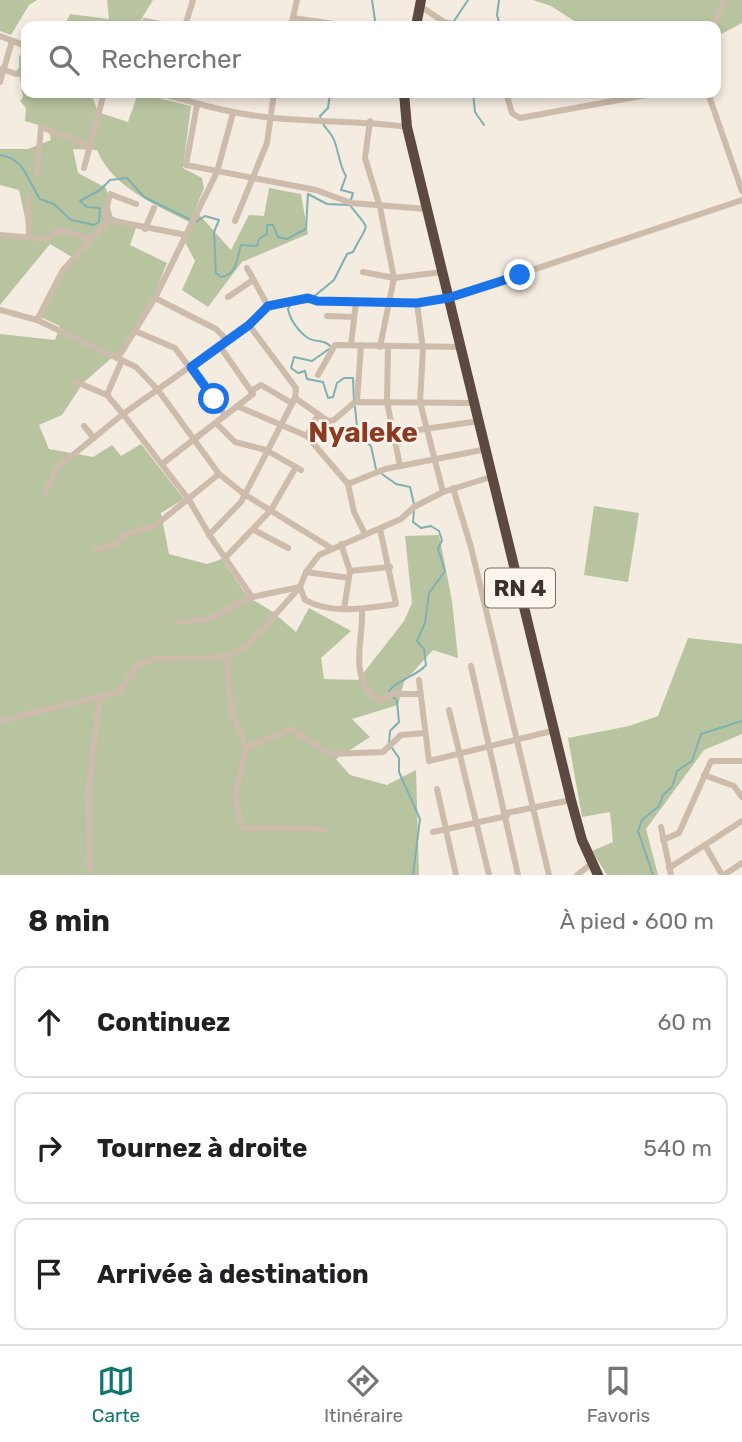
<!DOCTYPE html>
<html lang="fr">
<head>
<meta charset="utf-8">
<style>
	body { margin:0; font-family:Rubik,sans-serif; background:#f2f2f2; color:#202124 }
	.stop { position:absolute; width:21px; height:21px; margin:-16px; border:5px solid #1a73e8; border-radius:50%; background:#fff }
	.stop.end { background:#1a73e8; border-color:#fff; box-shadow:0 2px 7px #0008 }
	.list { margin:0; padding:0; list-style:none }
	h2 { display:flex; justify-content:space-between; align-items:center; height:91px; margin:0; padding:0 28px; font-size:30px }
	h2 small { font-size:23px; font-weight:400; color:#757577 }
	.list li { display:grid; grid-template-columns:46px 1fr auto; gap:21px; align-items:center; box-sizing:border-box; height:112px; margin:0 14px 14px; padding:0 14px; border:2px solid #e0e0e0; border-radius:14px }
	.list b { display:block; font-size:26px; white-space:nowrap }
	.list em { font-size:23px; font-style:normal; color:#757577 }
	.icon { flex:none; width:38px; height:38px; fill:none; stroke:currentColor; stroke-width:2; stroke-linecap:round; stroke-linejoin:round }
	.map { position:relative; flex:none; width:742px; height:875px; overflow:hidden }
	.search { position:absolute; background:#fff; box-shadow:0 4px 10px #0003; left:21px; right:21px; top:21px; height:77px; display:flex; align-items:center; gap:18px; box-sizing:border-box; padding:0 24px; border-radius:14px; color:#757577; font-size:26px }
	.sheet { height:469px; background:#fff }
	nav { display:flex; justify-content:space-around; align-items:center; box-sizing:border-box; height:98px; border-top:2px solid #e0e0e0; background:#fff; font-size:19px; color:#757577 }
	nav a { display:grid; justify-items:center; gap:4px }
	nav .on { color:#0f766e }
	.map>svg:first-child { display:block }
	.green { fill:#b8c4a0 }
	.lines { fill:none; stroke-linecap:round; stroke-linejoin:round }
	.stream { stroke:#7fb0b2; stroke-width:2 }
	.minor { stroke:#cdbbac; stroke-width:6 }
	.highway { stroke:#5c4a42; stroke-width:10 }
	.route { stroke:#1a73e8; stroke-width:9 }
	.labels { text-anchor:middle; stroke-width:5; stroke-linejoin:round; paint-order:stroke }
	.shield { fill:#fbf5ee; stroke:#756b66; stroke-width:2 }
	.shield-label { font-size:23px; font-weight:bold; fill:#3b302b }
	.quarter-label { font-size:28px; font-weight:bold; fill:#8c3b22; stroke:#fbf5ee }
</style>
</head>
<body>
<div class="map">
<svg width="742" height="875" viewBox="0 0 742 875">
	<rect width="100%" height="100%" fill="#f4ebe1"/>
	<g class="green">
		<polygon points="0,0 37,0 29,5 11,35 0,31"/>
		<polygon points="107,0 153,0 137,26 64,26 70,14 109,19"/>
		<polygon points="533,0 742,0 742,23 716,37 716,26 582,26 551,6"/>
		<path d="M 25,48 L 26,93 L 91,93 L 98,112 L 128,122 L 138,93 L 191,106 L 183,168 L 202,178 L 204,188 L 195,210 L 231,250 L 249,215 L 264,216 L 269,188 L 301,194 L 308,234 L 242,262 L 208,307 L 182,290 L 195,261 L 183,238 L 189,222 C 156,205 112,187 97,150 L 73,149 L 78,173 L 106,188 L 112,216 L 136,228 L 130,245 L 167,263 L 152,300 L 122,349 L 83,383 L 62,415 L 39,425 L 49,449 L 93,457 L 112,445 L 121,456 L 141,444 L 184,499 L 161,513 L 169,554 L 207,564 L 222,559 L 248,597 L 273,612 L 296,632 L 309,608 L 351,631 L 321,658 L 324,679 L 358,680 L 404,621 L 412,603 L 405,536 L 439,535 L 452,601 L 458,658 L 433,650 L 404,682 L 398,705 L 352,719 L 370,737 L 336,759 L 350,775 L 387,785 L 416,770 L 419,875 L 0,875 L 0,334 L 55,340 L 60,326 L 38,316 L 72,257 L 50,244 L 0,305 L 0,234 L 29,236 L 19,190 L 0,185 L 0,149 L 28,149 L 51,140 L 48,128 L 25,121 L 26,108 L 20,101 L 23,97 L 20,77 L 13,75 L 19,68 L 19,57 Z"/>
		<polygon points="594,506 639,513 628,582 584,575"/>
		<polygon points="688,638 742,644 742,734 704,750 646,829 658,875 607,875 592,851 613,842 610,812 582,817 568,738 629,726 658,716"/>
	</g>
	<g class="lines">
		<g class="stream">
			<polyline points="372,0 375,20 373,26"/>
			<polyline points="499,0 497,15 500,26"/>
			<polyline points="454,21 468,0"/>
			<path d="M 330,93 L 328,108 L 320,116 C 322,127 330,130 334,140 C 339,152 339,165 346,176 L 341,190 L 353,193 L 351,200"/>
			<polyline points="473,93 475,112 484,125"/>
			<path d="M 0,155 C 25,158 28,182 40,199 L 54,204 L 71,220 L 94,225 L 99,222 L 100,208 L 87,207 L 80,201 L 100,190 L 110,180 L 127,178 L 144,197 L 191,220"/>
			<path d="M 196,222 L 205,216 L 219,220 L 214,232 L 216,273 L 221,277 C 237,275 237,258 241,245 L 257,246 L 259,239 L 267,234 L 267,225 L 273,225 L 278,237 L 287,239 L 306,229 L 308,194 L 327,204 L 349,205"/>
			<path d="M 312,298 L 334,280 L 347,254 L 353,252 C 369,219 372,234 349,204"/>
			<path d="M 308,302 L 291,304 L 288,309 C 290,320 299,332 308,338 C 316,343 324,339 330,346"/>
			<polyline points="329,349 312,361 294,357 291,368 298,373 305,371 307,379 323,382 328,398 333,397 337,383 344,378 353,378 354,401"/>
			<polyline points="355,407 357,427 353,431 371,446 376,469"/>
			<polyline points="382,474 396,484 410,487 414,504"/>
			<path d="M 389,691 C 399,678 416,677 426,665 L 424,649 L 417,641 L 425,623 L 429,593 L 445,571 L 438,549 L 442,540 L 439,531 L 431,526 L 421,528 L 413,522 L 414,510"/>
			<polyline points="389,743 390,731 399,722 397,701 392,696"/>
			<polyline points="392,748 399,758 399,772 420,819 413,875"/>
			<polyline points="653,875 638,831 642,820 659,806 663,795 672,787 677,771 692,761 701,734 742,721"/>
		</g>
		<g class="minor">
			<polyline points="420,6 444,22 462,26"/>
			<polyline points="293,18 348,26"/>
			<polyline points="145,21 170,26"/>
			<polyline points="185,26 193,0"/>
			<polyline points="291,26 297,0"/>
			<polyline points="714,26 724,0"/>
			<polyline points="0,36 26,46"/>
			<polyline points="2,69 16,74"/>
			<polyline points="0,82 12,41"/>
			<path d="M 159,93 C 195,103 229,113 265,117 C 313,123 360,120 407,127"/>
			<polyline points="506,93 512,113 520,118 657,93"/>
			<polyline points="708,93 742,191"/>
			<polyline points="197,105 186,165 316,190 351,203 427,209"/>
			<polyline points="370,121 365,158 380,207 394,278 380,347"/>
			<polyline points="84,168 104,93"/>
			<polyline points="37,173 41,127 90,146"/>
			<polyline points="28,196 29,237"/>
			<polyline points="109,220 105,214 110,194 136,204"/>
			<polyline points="235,221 267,143 274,93"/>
			<polyline points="145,229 154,208"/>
			<polyline points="0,235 46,239 59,230 91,239"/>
			<polyline points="247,268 268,306"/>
			<polyline points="363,272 394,278 442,272"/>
			<polyline points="228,297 253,280"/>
			<polyline points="155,298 216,329 227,340"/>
			<polyline points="417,303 423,349 420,402 443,492"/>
			<polyline points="0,310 37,320 136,367 158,390 219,474 244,494 331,548"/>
			<polyline points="327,316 354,317"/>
			<polyline points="37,320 63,270 109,220 186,235"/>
			<polyline points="249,325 296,388 295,398"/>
			<polyline points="135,331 175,348 225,415"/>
			<polyline points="351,345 356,302"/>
			<polyline points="388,347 387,402 400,466"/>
			<polyline points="118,358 155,298 217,172 233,113"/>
			<polyline points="318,375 335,345 461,347"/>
			<polyline points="76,382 107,395 123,414 189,500 210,536 252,597"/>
			<polyline points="251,391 261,385 290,402"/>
			<polyline points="107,395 122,360"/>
			<polyline points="357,402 361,345"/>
			<polyline points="237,406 307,436 348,484 354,512 365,534"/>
			<polyline points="216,423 235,442 266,450 301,470"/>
			<polyline points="84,426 94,438"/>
			<polyline points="307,436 318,415"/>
			<polyline points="371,437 479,421"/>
			<polyline points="162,464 253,394 219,345"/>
			<polyline points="348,484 385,469 487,449"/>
			<polyline points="453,488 471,547 549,875"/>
			<polyline points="45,493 57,468 123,414 249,325 268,306 308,298 317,301 417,303 448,298 742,200"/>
			<polyline points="254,530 288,548"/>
			<polyline points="209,535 241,502 295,398 328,421 334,420 355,402 475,403"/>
			<polyline points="341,544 350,571 344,609"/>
			<polyline points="96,550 115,544 124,535 156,525 219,474"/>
			<polyline points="225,558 271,510 296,467"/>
			<polyline points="350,571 390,567"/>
			<polyline points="306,572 349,578"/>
			<path d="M 362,609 C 364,642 346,677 380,701 L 392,694 L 420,694"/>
			<path d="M 179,622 L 208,619 L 252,597 L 300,587 L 305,600 C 332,615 367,608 396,604 L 380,529"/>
			<polyline points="226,657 231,708 246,748 235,796 242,828 324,829"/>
			<polyline points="471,666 518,875"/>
			<polyline points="419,680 429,761 556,730"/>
			<polyline points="449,710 489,875"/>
			<polyline points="0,721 118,692 139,664 155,659 215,658 236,653 248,645 300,587 306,572 319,555 401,519 414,507 443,492 494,476"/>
			<polyline points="246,748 291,729 331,754 383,752 401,735 425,733"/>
			<polyline points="704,775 734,786 742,797"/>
			<polyline points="437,789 456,875"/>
			<polyline points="506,813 571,800"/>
			<polyline points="661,827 671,875"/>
			<polyline points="433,832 507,816"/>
			<polyline points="663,840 679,833 711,761 742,761"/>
			<polyline points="706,847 722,875"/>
			<polyline points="669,868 742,821"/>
			<polyline points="90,870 88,792 100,697"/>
			<polyline points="577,875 591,864"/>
			<polyline points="724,875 742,863"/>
		</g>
		<g class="highway">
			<polyline points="416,26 421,0"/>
			<polyline points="404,93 407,127 571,800 582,840 598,875"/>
		</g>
	</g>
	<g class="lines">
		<polyline class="route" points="214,399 191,367 249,325 268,306 308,298 317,301 417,303 448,298 520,275"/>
	</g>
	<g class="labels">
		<rect class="shield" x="485" y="568.5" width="70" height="39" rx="5"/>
		<g class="shield-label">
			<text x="520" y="596">RN 4</text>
		</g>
		<g class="quarter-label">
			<text x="363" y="442">Nyaleke</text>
		</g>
	</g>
</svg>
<div class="stop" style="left:214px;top:399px"></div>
<div class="stop end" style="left:520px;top:275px"></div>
<div class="search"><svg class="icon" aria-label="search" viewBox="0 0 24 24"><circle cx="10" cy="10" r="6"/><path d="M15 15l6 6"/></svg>Rechercher</div>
</div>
<section class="sheet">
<h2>8 min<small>À pied · 600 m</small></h2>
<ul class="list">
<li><svg class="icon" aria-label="ahead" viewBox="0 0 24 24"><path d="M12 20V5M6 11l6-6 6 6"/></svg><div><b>Continuez</b></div><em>60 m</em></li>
<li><svg class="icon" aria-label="right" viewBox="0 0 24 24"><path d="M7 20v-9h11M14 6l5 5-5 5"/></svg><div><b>Tournez à droite</b></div><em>540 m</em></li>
<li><svg class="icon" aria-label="arrive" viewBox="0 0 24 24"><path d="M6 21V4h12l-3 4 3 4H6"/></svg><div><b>Arrivée à destination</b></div></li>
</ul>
</section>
<nav>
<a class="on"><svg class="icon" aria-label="map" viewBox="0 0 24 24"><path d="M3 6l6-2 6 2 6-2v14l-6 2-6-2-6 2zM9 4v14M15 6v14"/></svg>Carte</a>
<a><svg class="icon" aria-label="directions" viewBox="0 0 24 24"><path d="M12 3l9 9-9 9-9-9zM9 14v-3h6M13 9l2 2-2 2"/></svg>Itinéraire</a>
<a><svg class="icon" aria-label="saved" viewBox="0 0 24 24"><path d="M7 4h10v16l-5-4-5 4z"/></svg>Favoris</a>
</nav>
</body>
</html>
